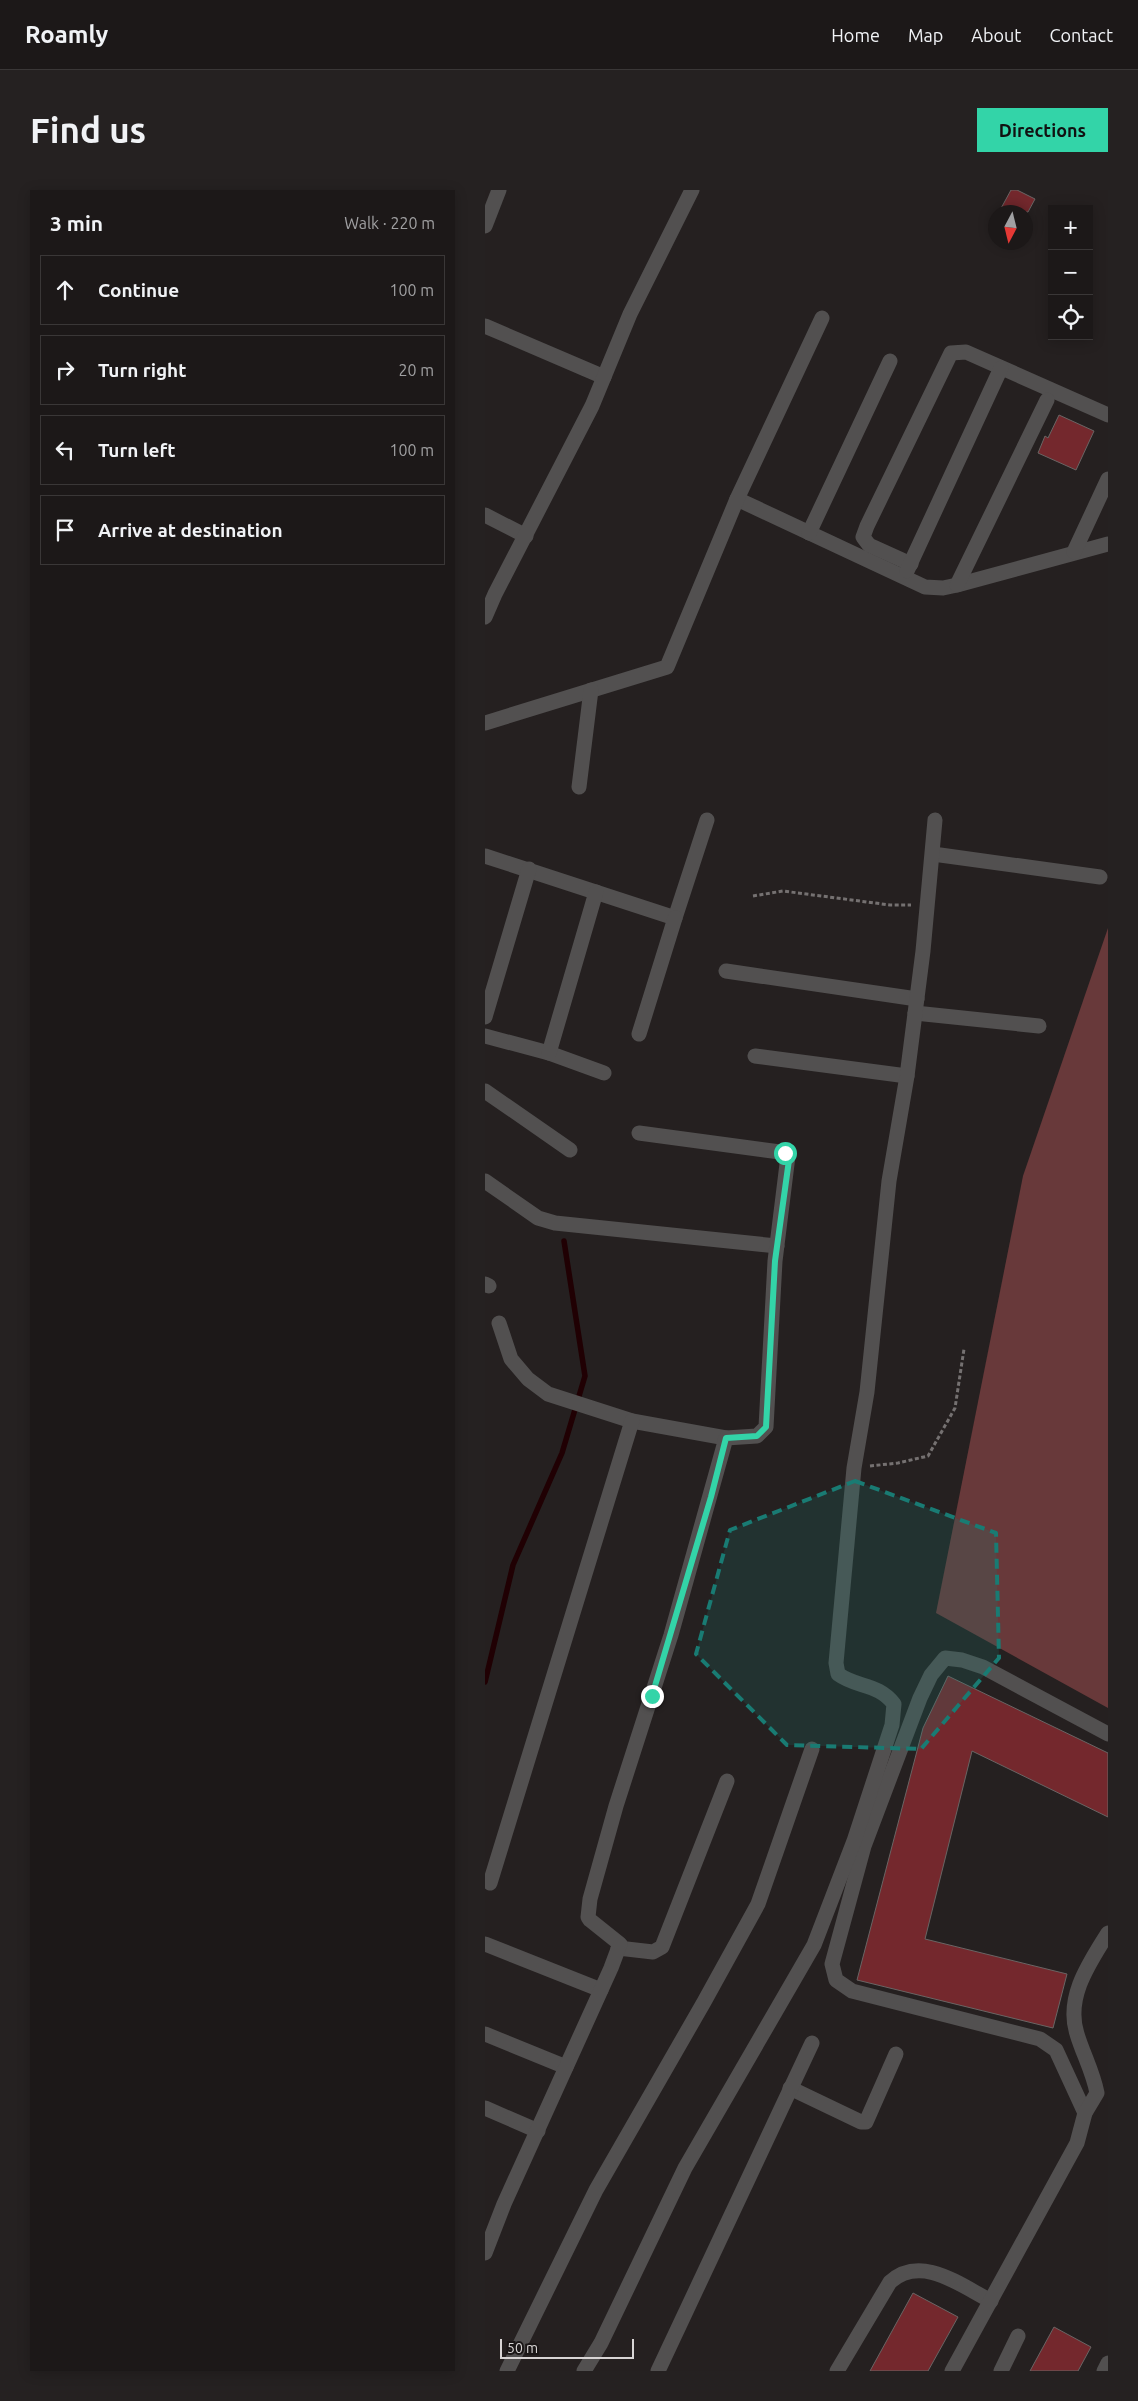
<!DOCTYPE html>
<html lang="en">
<head>
<meta charset="utf-8">
<style>
	body { margin:0; font-family:Ubuntu,sans-serif; background:#252121; color:#f1f3f6 }
	.controls { position:absolute; right:15px; top:15px; display:grid; overflow:hidden; border-radius:0px; box-shadow:0 2px 12px #0003 }
	.controls button { width:45px; height:45px; display:grid; place-items:center; padding:0; border:0; border-bottom:1px solid #3a3737; background:#1c1818; color:#f1f3f6; font:25px sans-serif }
	.compass { position:absolute; left:503px; top:15px; width:45px; height:45px; border-radius:50%; background:#1c1818; box-shadow:0 2px 12px #0003; rotate:187deg }
	.scale { position:absolute; left:15px; bottom:12px; width:134px; box-sizing:border-box; padding-left:5px; border:2px solid #d8d5d5; border-top:0; font-size:14px; line-height:18px; white-space:nowrap; color:#d8d5d5; -webkit-text-stroke:4px #1b1717; paint-order:stroke }
	.stop { position:absolute; width:15px; height:15px; margin:-11px; border:4px solid #33d4a8; border-radius:50%; background:#fff }
	.stop.end { background:#33d4a8; border-color:#fff; box-shadow:0 1px 5px #0008 }
	.list { margin:0; padding:0; list-style:none }
	h2 { display:flex; justify-content:space-between; align-items:center; height:65px; margin:0; padding:0 20px; font-size:21px }
	h2 small { font-size:16px; font-weight:400; color:#a0a0a2 }
	.list li { display:grid; grid-template-columns:32px 1fr auto; gap:15px; align-items:center; box-sizing:border-box; height:70px; margin:0 10px 10px; padding:0 10px; border:1px solid #3a3737; border-radius:0px }
	.list b { display:block; font-size:19px; white-space:nowrap }
	.list em { font-size:16px; font-style:normal; color:#a0a0a2 }
	.icon { flex:none; width:28px; height:28px; fill:none; stroke:currentColor; stroke-width:2; stroke-linecap:round; stroke-linejoin:round }
	.map { position:relative; flex:none; width:623px; height:2181px; overflow:hidden; border-radius:0px }
	header { display:flex; align-items:center; gap:30px; box-sizing:border-box; height:70px; padding:0 25px; background:#1c1818; border-bottom:1px solid #3a3737 }
	header strong { font-size:24px }
	nav { display:flex; gap:28px; margin-inline-start:auto; font-size:18px }
	.intro { display:flex; align-items:center; justify-content:space-between; box-sizing:border-box; height:120px; padding:0 30px }
	h1 { margin:0; font-size:35px }
	.button { padding:12px 22px; border-radius:0px; background:#33d4a8; color:#111; font-size:18px; font-weight:700 }
	main { display:flex; gap:30px; padding:0 30px }
	aside { flex:1; background:#1c1818; border-radius:0px; box-shadow:0 2px 12px #0003 }
	.map>svg:first-child { display:block }
	.green { fill:#68393a }
	.lines { fill:none; stroke-linecap:round; stroke-linejoin:round }
	.stream { stroke:#200003; stroke-width:5.5 }
	.building { fill:#74282d; stroke:#6a6564 }
	.path { stroke:#757171; stroke-width:3; stroke-dasharray:4 2.5; stroke-linecap:butt }
	.minor { stroke:#525050; stroke-width:15 }
	.route { stroke:#33d4a8; stroke-width:6 }
	.marked { fill:#197b73; fill-opacity:0.2; stroke:#197b73; stroke-width:4; stroke-dasharray:10 6; stroke-linejoin:round }
</style>
</head>
<body>
<header>
<strong>Roamly</strong>
<nav><a>Home</a><a>Map</a><a>About</a><a>Contact</a></nav>
</header>
<div class="intro"><h1>Find us</h1><a class="button">Directions</a></div>
<main>
<aside>
<h2>3 min<small>Walk · 220 m</small></h2>
<ul class="list">
<li><svg class="icon" aria-label="ahead" viewBox="0 0 24 24"><path d="M12 20V5M6 11l6-6 6 6"/></svg><div><b>Continue</b></div><em>100 m</em></li>
<li><svg class="icon" aria-label="right" viewBox="0 0 24 24"><path d="M7 20v-9h11M14 6l5 5-5 5"/></svg><div><b>Turn right</b></div><em>20 m</em></li>
<li><svg class="icon" aria-label="left" viewBox="0 0 24 24"><path d="M17 20v-9H6M10 6l-5 5 5 5"/></svg><div><b>Turn left</b></div><em>100 m</em></li>
<li><svg class="icon" aria-label="arrive" viewBox="0 0 24 24"><path d="M6 21V4h12l-3 4 3 4H6"/></svg><div><b>Arrive at destination</b></div></li>
</ul>
</aside>
<div class="map">
<svg width="623" height="2181" viewBox="0 0 623 2181">
	<rect width="100%" height="100%" fill="#252020"/>
	<polygon class="green" points="623,738 623,1518 451,1423 538,986"/>
	<g class="lines">
		<polyline class="stream" points="0,1492 28,1375 77,1263 100,1186 79,1051"/>
	</g>
	<g class="building">
		<polygon points="526,0 532,0 550,9 543,22 514,22"/>
		<polygon points="574,225 609,241 591,280 553,263 560,246 563,248"/>
		<polygon points="463,1486 623,1563 623,1627 487,1561 440,1749 582,1784 568,1838 372,1790 438,1538"/>
		<polygon points="428,2103 473,2127 443,2181 385,2181"/>
		<polygon points="569,2137 606,2157 593,2181 545,2181"/>
	</g>
	<g class="lines">
		<g class="path">
			<polyline points="268,706 298,701 405,715 426,715"/>
			<polyline points="385,1276 413,1273 443,1266 470,1218 479,1159"/>
		</g>
		<g class="minor">
			<polyline points="0,36 14,0"/>
			<polyline points="0,136 119,187"/>
			<polyline points="252,309 440,397 458,398 472,395 623,354"/>
			<polyline points="0,325 41,346"/>
			<polyline points="324,343 405,171"/>
			<polyline points="589,362 623,289"/>
			<polyline points="426,374 384,355 378,347 382,336 466,163 481,162 623,225"/>
			<polyline points="422,381 516,178"/>
			<polyline points="472,395 562,210"/>
			<polyline points="0,427 10,404 107,216 145,124 207,0"/>
			<polyline points="0,533 182,477 252,309 337,128"/>
			<polyline points="94,597 106,500"/>
			<polyline points="448,664 615,687"/>
			<polyline points="0,666 190,728 222,630"/>
			<polyline points="241,781 432,809"/>
			<polyline points="430,823 554,836"/>
			<polyline points="0,827 44,679"/>
			<polyline points="154,844 190,728"/>
			<polyline points="0,846 64,863 119,883"/>
			<polyline points="64,863 111,702"/>
			<polyline points="270,866 422,886"/>
			<polyline points="0,901 85,960"/>
			<polyline points="0,991 53,1028 70,1033 292,1056"/>
			<polyline points="0,1094 4,1096"/>
			<polyline points="14,1133 26,1169 43,1189 63,1204 147,1231 241,1248"/>
			<polyline points="5,1693 147,1231"/>
			<polyline points="0,1754 116,1800"/>
			<polyline points="133,1758 168,1762 177,1757 242,1591"/>
			<polyline points="0,1844 81,1877"/>
			<polyline points="305,1898 376,1932 381,1932 411,1864"/>
			<polyline points="0,1918 53,1941"/>
			<polyline points="600,1923 571,1860 555,1849 367,1801 351,1790 347,1774 379,1656 435,1508 446,1485 460,1468 477,1470 498,1477 623,1544"/>
			<polyline points="0,2063 19,2014 126,1778 135,1754 105,1730 103,1727 105,1709 131,1616 186,1445 241,1248 272,1246 281,1237 290,1071 303,966 295,962 154,943"/>
			<polyline points="22,2181 111,2000 219,1812 273,1714 327,1559"/>
			<path d="M 99,2181 L 116,2153 L 200,1978 L 329,1755 L 369,1651 L 407,1535 L 409,1514 C 393,1493 372,1498 353,1484 L 351,1473 L 369,1278 L 382,1202 L 404,991 L 422,886 L 438,761 L 450,630"/>
			<polyline points="173,2181 327,1853"/>
			<path d="M 352,2181 L 405,2092 C 436,2064 475,2095 506,2111"/>
			<path d="M 467,2181 L 592,1953 L 600,1923 L 612,1903 C 608,1882 598,1864 592,1844 C 580,1807 605,1772 623,1743"/>
			<polyline points="516,2181 533,2146"/>
			<polyline points="619,2181 623,2173"/>
		</g>
	</g>
	<g class="lines">
		<polyline class="route" points="167,1506 226,1307 241,1248 272,1246 281,1237 290,1071 304,970 300,963"/>
	</g>
	<path class="marked" d="M 370,1291 L 511,1343 L 514,1468 L 436,1559 L 302,1555 L 211,1464 L 245,1340 Z"/>
</svg>
<div class="controls">
<button>+</button>
<button>−</button>
<button><svg class="icon" aria-label="locate" viewBox="0 0 24 24"><circle cx="12" cy="12" r="6"/><path d="M12 2v4M12 18v4M2 12h4M18 12h4"/></svg></button>
</div>
<svg class="compass" viewBox="-18 -18 36 36"><path d="M0-13l5 13h-10z" fill="#e53935"/><path d="M0 13l5-13h-10z" fill="#a0a0a2"/></svg>
<div class="scale">50 m</div>
<div class="stop" style="left:300px;top:963px"></div>
<div class="stop end" style="left:167px;top:1506px"></div>
</div>
</main>
</body>
</html>
